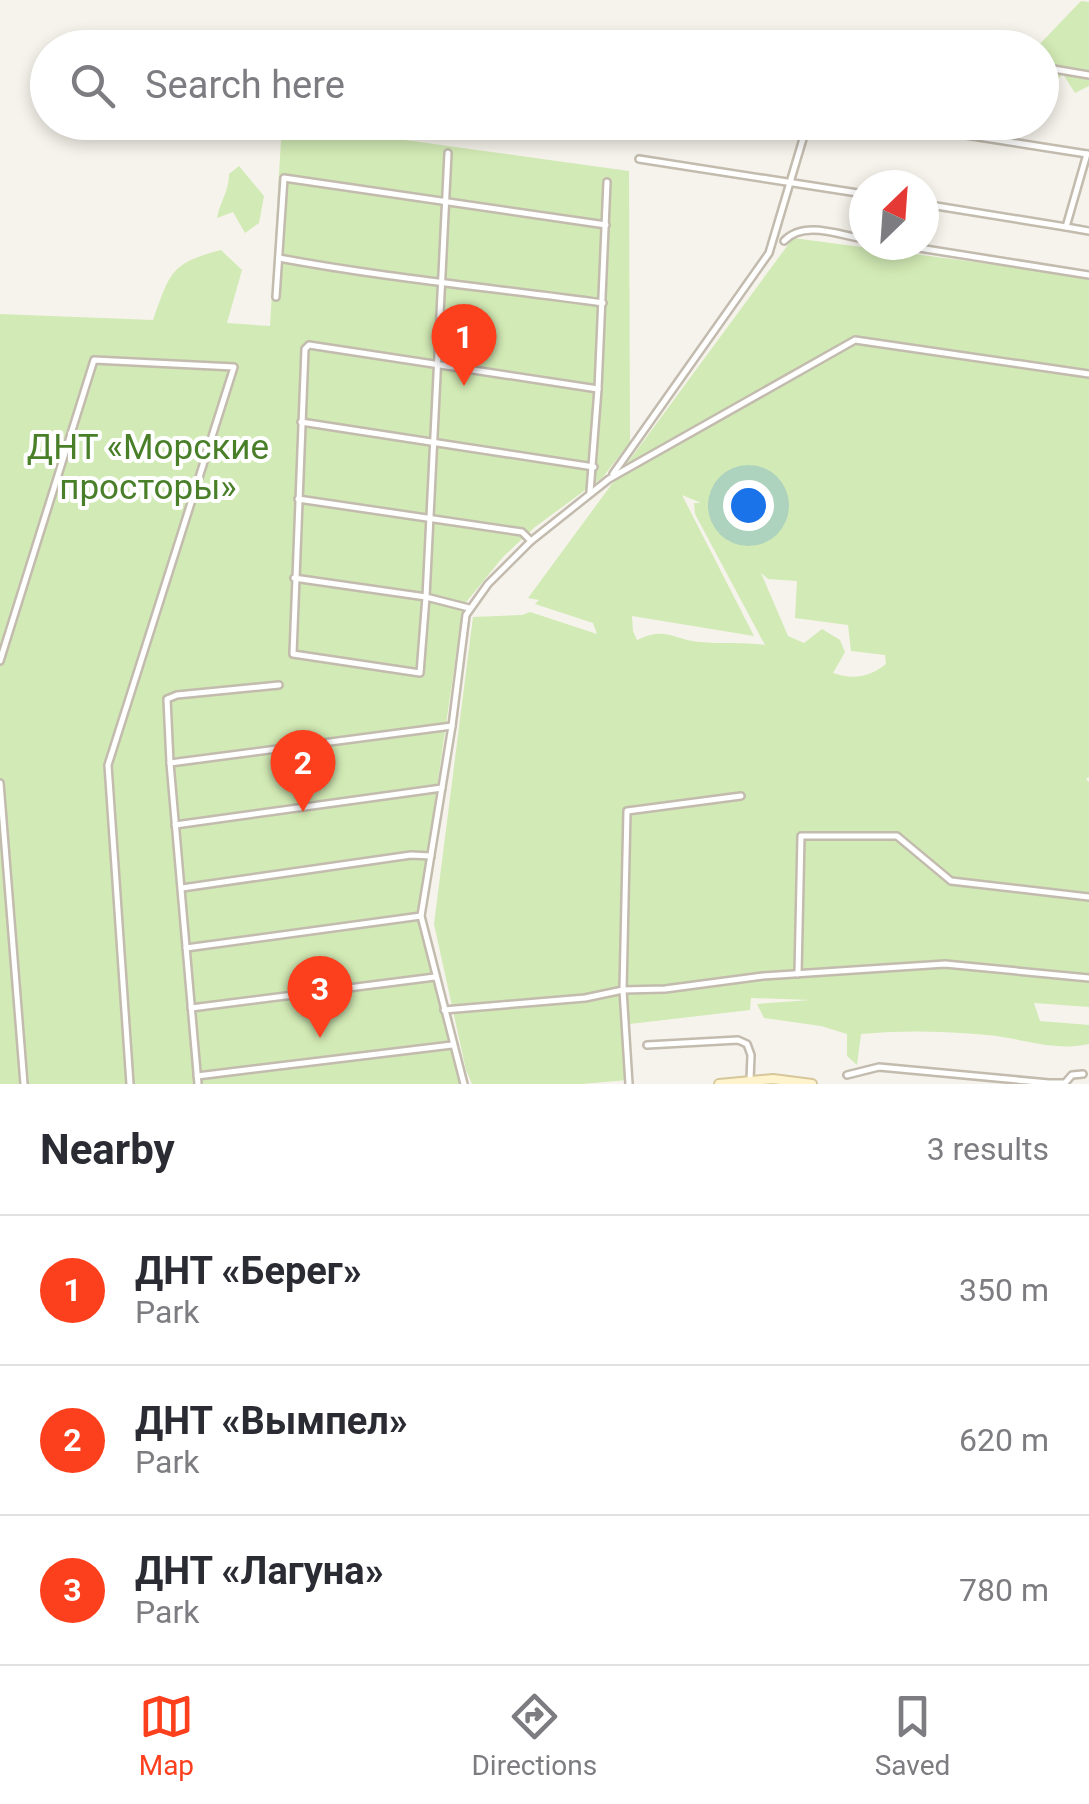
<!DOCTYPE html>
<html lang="en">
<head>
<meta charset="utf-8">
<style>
	body { margin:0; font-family:Roboto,sans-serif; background:#f7f7f7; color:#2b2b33 }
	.compass { position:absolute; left:849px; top:170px; width:90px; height:90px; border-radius:50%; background:#fff; box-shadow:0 5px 15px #0003; rotate:25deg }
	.you { position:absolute; left:748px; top:505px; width:35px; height:35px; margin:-25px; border:8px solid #fff; border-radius:50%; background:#1a73e8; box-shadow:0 0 0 15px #1a73e833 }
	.badge { display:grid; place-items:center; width:65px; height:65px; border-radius:50%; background:#fc3f1d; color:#fff; font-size:32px; font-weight:700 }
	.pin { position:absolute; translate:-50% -82px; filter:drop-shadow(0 2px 5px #0008) }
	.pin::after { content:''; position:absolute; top:52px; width:35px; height:30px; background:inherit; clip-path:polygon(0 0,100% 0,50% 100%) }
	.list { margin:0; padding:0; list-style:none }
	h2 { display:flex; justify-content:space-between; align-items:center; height:130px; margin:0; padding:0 40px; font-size:42px }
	h2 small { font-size:32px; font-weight:400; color:#7c7c81 }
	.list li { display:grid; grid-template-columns:65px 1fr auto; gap:30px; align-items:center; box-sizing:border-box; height:150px; padding:0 40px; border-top:2px solid #e1e1e2 }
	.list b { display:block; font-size:38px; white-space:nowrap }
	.list p { margin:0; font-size:32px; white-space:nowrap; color:#7c7c81 }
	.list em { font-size:32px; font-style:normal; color:#7c7c81 }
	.icon { flex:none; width:55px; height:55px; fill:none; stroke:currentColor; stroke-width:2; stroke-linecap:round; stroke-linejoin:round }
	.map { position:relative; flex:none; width:1089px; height:1084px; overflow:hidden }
	.search { position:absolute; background:#fff; box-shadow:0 5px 15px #0003; left:30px; right:30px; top:30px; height:110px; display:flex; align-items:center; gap:25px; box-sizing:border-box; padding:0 35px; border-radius:55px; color:#7c7c81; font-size:38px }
	.sheet { height:580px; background:#fff }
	nav { display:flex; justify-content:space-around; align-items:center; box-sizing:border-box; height:140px; border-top:2px solid #e1e1e2; background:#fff; font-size:28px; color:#7c7c81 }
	nav a { display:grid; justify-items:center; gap:5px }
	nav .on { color:#fc3f1d }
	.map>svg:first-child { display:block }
	.green { fill:#d2eab5; fill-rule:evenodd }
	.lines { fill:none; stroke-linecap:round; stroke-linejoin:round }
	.minor-casing { stroke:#c2bbae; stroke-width:10 }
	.secondary-casing { stroke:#d6c79b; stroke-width:12 }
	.minor { stroke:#fff; stroke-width:5 }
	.secondary { stroke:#fff3cd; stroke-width:8 }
	.labels { text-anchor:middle; stroke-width:8; stroke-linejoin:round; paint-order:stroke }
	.park-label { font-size:35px; fill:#4a7f2a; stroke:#fff }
</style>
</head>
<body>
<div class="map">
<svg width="1089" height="1084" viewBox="0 0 1089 1084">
	<rect width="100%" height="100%" fill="#f6f3ec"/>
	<g class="green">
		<polygon points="1081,1 1089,2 1089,86 1075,93 1063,74 1042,95 1042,48 1036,48"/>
		<path d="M 282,123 L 629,171 L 630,442 L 603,477 L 535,527 L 503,557 L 463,606 L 418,920 L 462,1084 L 0,1084 L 0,314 L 153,320 C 170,273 170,263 221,250 L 242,270 L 227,323 L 270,326 Z"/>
		<path d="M 239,166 L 264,196 L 259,223 L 245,233 L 233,212 L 217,218 C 220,201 229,192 229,174 Z"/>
		<path d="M 793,238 L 1089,277 L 1089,777 L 1086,779 L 1089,782 L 1089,1007 L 1034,1003 L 1040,1021 L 1089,1025 L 1089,1044 C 1056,1052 1021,1038 987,1035 C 945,1031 904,1030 861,1034 L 857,1065 L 847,1056 L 847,1034 L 821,1026 L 764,1018 L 757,1004 L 810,1000 L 751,998 L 750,1010 L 621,1025 L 627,1080 L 582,1084 L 472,1084 L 466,1070 L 434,924 L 473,617 L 522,615 L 530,612 L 597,634 L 593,623 L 535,604 L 539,600 L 528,598 ZM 682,495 L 701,503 L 694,503 L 695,514 L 765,645 C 743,642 721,644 700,642 C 672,639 665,626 637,640 L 633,631 L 632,616 L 754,636 ZM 761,573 L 768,579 L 797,581 L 795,618 L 848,625 L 851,651 L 885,655 L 886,664 C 870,677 853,680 833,673 L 845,652 L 840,640 L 822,629 L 804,643 L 788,636 Z"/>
	</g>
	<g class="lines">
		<g class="minor-casing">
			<g id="minor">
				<polyline points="831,48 833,41 844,35 925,48"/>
				<polyline points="1042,67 1089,75"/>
				<polyline points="883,122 1087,154"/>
				<polyline points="448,153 426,597 469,608"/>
				<polyline points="639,159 864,194"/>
				<polyline points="924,204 1066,227 1087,154"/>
				<polyline points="1066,227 1089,231"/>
				<path d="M 784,241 C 804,220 839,235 864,239"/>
				<polyline points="900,245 1089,275"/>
				<path d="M 279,258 C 386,278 495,288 603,303"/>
				<polyline points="276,297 284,178 606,225"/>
				<polyline points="301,422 594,467"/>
				<polyline points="613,474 769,253 808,122"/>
				<polyline points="590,492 598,389 607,182"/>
				<polyline points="298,499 522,532 531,541"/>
				<polyline points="294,578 426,597 420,673 293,654 305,349 309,345 598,389"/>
				<polyline points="0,661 94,360 234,367 108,765 130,1084"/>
				<polyline points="170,763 452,726"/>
				<polyline points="0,783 24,1084"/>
				<polyline points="175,825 442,788"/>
				<polyline points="182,888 411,855 431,856"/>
				<polyline points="186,948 421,916"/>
				<polyline points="798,974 801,836 897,836 951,881 1089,897"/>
				<polyline points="191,1008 435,977"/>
				<polyline points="444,1010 585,998 623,990 665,989 763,976 945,964 1089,978"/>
				<polyline points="647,1045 738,1040 747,1044 751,1055 750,1080"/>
				<polyline points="847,1075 879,1067 1049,1083 1065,1083 1072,1075 1083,1074"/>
				<polyline points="197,1076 452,1045"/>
				<polyline points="198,1084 170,763 167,699 177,695 279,685"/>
				<polyline points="464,1084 421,916 452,726 466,615 488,584 531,541 609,479 855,340 1089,374"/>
				<polyline points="629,1084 623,990 627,811 741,796"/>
			</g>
		</g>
		<g class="secondary-casing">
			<polyline id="secondary" points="719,1084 773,1079 812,1084"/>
		</g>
		<use href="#minor" class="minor"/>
		<use href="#secondary" class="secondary"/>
	</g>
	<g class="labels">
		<g class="park-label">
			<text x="148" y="459">ДНТ «Морские<tspan x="148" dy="40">просторы»</tspan></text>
		</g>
	</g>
</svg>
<svg class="compass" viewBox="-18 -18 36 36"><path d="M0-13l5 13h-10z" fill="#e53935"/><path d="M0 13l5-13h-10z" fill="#7c7c81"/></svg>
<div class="you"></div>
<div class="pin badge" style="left:464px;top:386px">1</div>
<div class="pin badge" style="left:303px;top:812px">2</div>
<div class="pin badge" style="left:320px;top:1038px">3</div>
<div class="search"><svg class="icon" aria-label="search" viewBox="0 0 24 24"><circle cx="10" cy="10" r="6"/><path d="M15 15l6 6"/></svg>Search here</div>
</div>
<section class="sheet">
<h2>Nearby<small>3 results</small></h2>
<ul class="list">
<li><span class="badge">1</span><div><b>ДНТ «Берег»</b><p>Park</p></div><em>350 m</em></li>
<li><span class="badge">2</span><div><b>ДНТ «Вымпел»</b><p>Park</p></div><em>620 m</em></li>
<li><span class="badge">3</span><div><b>ДНТ «Лагуна»</b><p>Park</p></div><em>780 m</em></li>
</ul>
</section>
<nav>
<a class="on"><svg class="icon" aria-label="map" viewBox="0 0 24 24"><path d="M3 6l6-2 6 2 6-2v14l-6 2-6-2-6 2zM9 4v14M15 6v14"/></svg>Map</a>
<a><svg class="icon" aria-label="directions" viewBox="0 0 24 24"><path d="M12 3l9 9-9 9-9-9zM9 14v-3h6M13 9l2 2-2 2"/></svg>Directions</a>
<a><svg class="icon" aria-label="saved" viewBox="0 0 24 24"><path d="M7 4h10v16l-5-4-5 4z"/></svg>Saved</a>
</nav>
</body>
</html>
